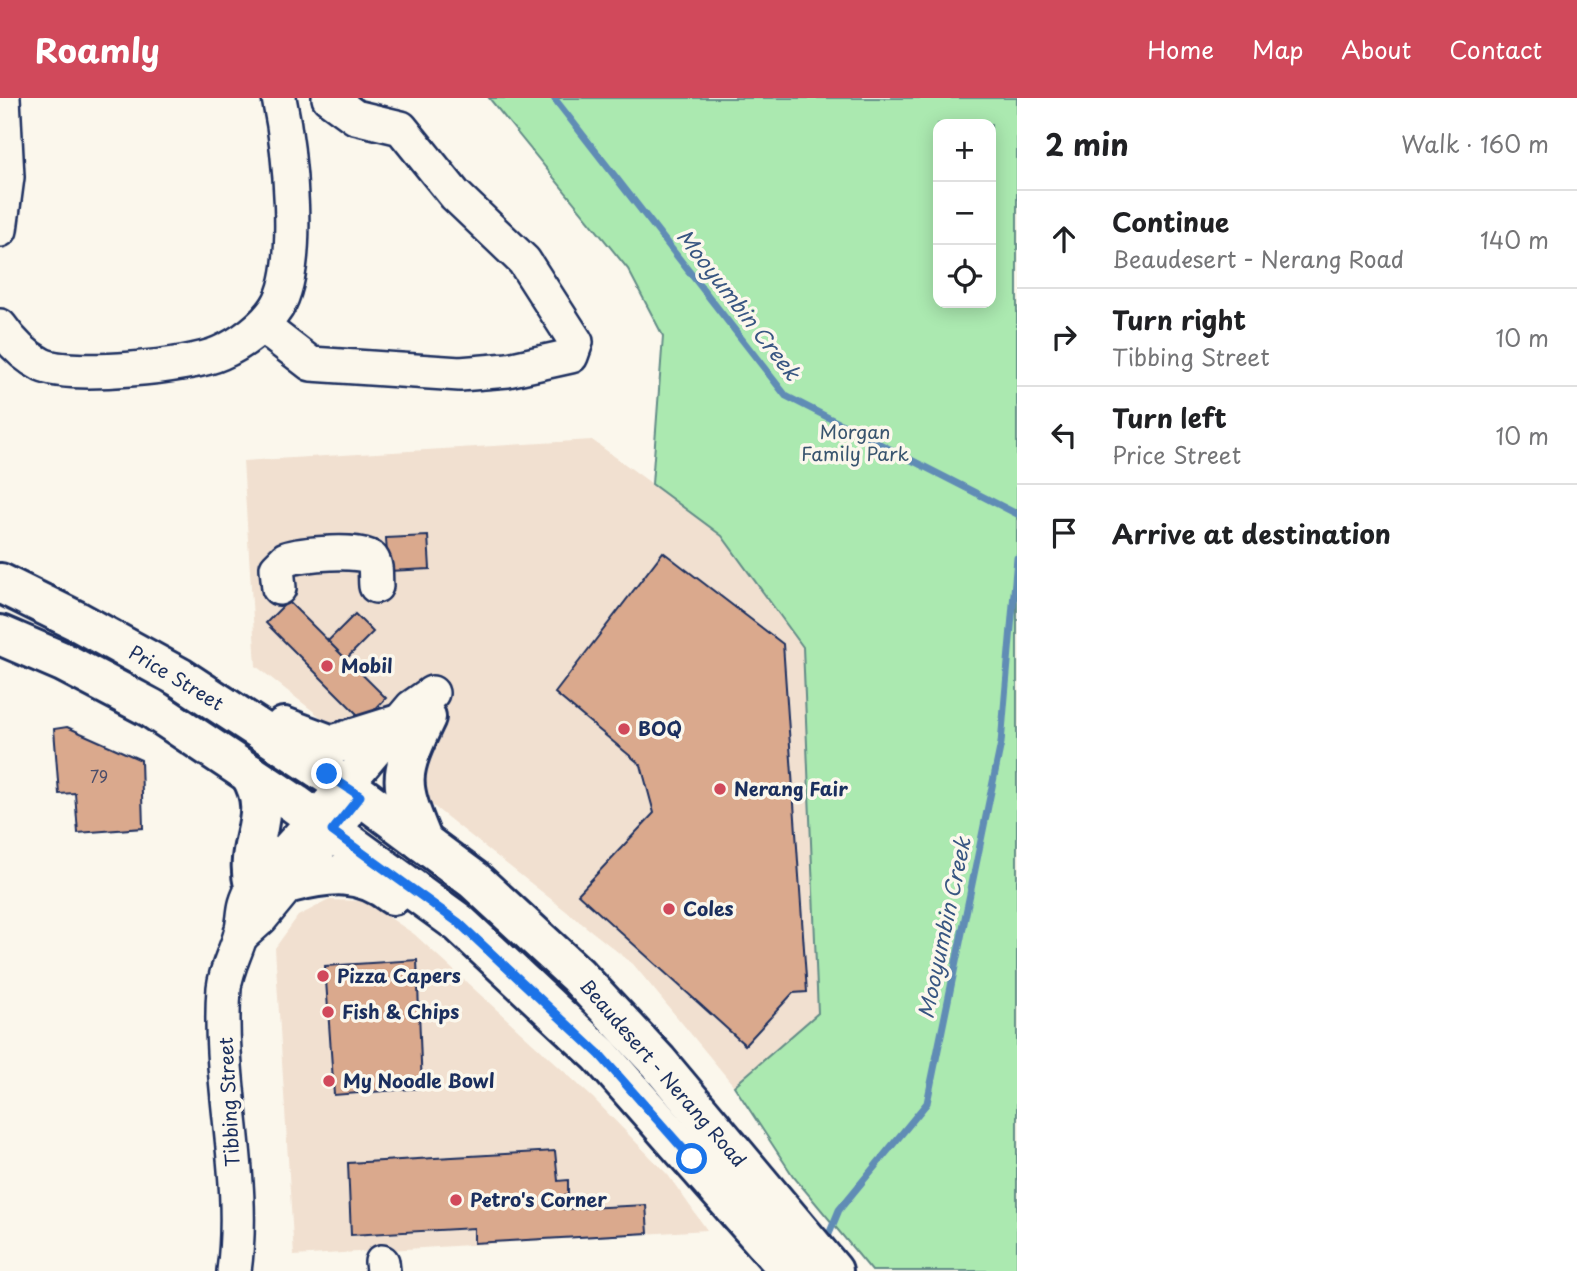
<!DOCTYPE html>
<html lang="en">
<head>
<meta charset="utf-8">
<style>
	body { margin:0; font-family:"Playpen Sans",sans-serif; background:#f6f6f6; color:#202124 }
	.controls { position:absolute; right:21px; top:21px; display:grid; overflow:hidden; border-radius:14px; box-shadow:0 4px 18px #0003 }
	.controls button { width:63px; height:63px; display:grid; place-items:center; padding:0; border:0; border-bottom:2px solid #e0e0e0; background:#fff; color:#202124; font:35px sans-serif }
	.stop { position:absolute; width:21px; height:21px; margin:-16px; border:5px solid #1a73e8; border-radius:50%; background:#fff }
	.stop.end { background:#1a73e8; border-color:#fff; box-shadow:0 2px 7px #0008 }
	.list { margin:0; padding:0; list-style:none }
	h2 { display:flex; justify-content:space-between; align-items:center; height:91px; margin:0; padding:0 28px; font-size:30px }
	h2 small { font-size:23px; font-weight:400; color:#757577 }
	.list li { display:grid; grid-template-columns:46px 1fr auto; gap:21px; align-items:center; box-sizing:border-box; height:98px; padding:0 28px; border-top:2px solid #e0e0e0 }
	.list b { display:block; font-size:26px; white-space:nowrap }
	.list p { margin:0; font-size:23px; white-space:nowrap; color:#757577 }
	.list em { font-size:23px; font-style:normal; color:#757577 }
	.icon { flex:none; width:38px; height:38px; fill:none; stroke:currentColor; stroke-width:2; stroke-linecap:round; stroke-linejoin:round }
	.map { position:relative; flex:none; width:1017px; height:1173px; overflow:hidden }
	header { display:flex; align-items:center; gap:42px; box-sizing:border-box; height:98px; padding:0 35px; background:#d1495b; color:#fff }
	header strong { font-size:33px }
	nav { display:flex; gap:38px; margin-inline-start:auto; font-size:24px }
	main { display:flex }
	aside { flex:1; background:#fff }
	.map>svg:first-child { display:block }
	.built { fill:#f1e0d0 }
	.green { fill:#abe9b0; stroke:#638c87; stroke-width:2; fill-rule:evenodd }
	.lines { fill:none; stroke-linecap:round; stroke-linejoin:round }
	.stream { stroke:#618cb5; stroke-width:7 }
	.building { fill:#daa98d; stroke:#1b2f5e; stroke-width:2 }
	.minor-casing { stroke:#1b2f5e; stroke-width:38 }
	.major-casing { stroke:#1b2f5e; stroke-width:44 }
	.minor { stroke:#fbf7ec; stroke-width:33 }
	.major { stroke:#fbf7ec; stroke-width:38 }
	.route { stroke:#1a73e8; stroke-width:9 }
	.poi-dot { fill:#d1495b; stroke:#fbf7ec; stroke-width:2.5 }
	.labels { text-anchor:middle; stroke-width:7; stroke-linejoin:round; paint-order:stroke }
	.number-label { font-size:16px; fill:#4b4e6a }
	.park-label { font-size:19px; fill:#38546e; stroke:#fbf7ec }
	.poi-label { font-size:19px; font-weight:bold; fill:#1b2f5e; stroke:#fbf7ec; text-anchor:start }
	.street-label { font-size:19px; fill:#1b2f5e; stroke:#fbf7ec }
	.water-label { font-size:21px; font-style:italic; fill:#385682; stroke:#fbf7ec }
</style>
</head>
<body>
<header>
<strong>Roamly</strong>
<nav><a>Home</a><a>Map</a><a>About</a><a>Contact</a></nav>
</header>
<main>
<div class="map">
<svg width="1017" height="1173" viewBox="0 0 1017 1173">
	<rect width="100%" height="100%" fill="#fbf7ec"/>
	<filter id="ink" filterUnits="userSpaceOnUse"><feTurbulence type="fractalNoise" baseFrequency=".0143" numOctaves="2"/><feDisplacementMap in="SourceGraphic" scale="14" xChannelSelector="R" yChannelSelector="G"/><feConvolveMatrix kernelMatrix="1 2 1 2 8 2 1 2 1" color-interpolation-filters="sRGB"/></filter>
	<g filter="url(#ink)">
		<g class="built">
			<polygon points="592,342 722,437 803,549 818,915 734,988 633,866 256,568 243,363"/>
			<polygon points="329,802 365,803 414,836 593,1000 668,1077 707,1132 294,1158 275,850 298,818"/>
		</g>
		<path class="green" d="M 489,0 L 1017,0 L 1017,1173 L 872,1173 L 793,1078 L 734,988 L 818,915 L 803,549 L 722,438 L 652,386 L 663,238 L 628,171 ZM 938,26 L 991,26 L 991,205 L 938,205 Z"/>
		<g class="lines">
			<g class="stream">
				<polyline points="554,0 786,298 1017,416"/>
				<polyline points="825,1146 839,1112 927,1005 1001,645 1017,460"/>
			</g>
		</g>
		<g class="building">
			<polygon points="428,438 430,471 388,473 386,440"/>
			<polygon points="663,454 783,546 807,894 793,895 745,947 578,796 654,715 641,667 555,595"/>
			<polygon points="288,503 386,600 364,623 266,525"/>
			<polygon points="355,516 373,534 346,561 328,543"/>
			<polygon points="67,629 141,662 143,730 78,735 75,695 59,696 54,631"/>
			<polygon points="417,862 422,990 334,997 325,868"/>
			<polygon points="555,1053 558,1083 568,1082 568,1097 563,1098 564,1111 646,1107 648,1135 474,1145 474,1130 351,1137 348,1065"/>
		</g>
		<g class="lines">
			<g class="minor-casing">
				<g id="minor">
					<polyline points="0,132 7,79 3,0"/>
					<path d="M 0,228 C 11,244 24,258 42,267 C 70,280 190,269 220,255 C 241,246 265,228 277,209 C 303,168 289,48 279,0"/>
					<polyline points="262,228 311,266 460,276 508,272 571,258 576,244 524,163 455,97 401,30 355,19 329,0"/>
					<path d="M 279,490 L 277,470 L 286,461 C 300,456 363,450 372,461 C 377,468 375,480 376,488"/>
					<polyline points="241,838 261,820 347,716"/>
					<polyline points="382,1164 383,1173"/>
					<path d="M 234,1173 C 247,1080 217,984 224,890 C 226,871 235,856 240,839 C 247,817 240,812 254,788 L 345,688 L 412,609 L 432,595"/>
				</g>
			</g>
			<g class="major-casing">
				<g id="major">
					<polyline points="0,485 77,523 179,579 361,698 474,782 577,877 658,964 833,1173"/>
					<polyline points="0,537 63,564 151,610 295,706 459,825 600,957 790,1173"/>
					<polyline points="284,629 332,647 396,627"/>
					<path d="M 250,676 C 276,720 243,743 254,788"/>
					<path d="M 423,744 C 398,684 398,678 426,619"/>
					<path d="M 290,785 C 329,775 360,771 393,797"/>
				</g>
			</g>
			<use href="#minor" class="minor"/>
			<use href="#major" class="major"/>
		</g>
	</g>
	<g class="lines" filter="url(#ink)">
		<polyline class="route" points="327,676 360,698 332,733 459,825 600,957 692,1061"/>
	</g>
	<g class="poi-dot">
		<circle cx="327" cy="568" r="7"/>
		<circle cx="624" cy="631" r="7"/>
		<circle cx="720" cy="691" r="7"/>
		<circle cx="669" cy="811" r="7"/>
		<circle cx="323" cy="878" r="7"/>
		<circle cx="328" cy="914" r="7"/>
		<circle cx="329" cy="983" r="7"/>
		<circle cx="456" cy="1102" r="7"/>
	</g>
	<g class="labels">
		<g class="number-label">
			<text x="99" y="685">79</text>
		</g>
		<g class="park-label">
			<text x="855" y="341">Morgan<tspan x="855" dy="22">Family Park</tspan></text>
		</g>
		<g class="poi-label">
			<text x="341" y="575">Mobil</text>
			<text x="638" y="638">BOQ</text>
			<text x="734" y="698">Nerang Fair</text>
			<text x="683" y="818">Coles</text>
			<text x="337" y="885">Pizza Capers</text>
			<text x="342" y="921">Fish &amp; Chips</text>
			<text x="343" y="990">My Noodle Bowl</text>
			<text x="470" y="1109">Petro's Corner</text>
		</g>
		<g class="street-label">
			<text transform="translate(176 580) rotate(31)" y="7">Price Street</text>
			<text transform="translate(663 975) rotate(49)" y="7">Beaudesert - Nerang Road</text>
			<text transform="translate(229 1004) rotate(-93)" y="7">Tibbing Street</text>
		</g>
		<g class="water-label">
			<text transform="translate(738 207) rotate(52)" y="7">Mooyumbin Creek</text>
			<text transform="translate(945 830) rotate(-78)" y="7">Mooyumbin Creek</text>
		</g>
	</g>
</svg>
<div class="controls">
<button>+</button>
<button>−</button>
<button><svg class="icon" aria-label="locate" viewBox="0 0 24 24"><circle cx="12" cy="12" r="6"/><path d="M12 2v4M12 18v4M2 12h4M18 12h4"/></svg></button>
</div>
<div class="stop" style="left:692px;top:1061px"></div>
<div class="stop end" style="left:327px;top:676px"></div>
</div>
<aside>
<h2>2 min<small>Walk · 160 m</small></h2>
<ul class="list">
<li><svg class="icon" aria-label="ahead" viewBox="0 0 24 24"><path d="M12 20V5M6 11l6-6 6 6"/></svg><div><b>Continue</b><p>Beaudesert - Nerang Road</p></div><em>140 m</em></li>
<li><svg class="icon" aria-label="right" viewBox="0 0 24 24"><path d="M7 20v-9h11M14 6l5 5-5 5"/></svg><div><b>Turn right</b><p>Tibbing Street</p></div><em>10 m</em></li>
<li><svg class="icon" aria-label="left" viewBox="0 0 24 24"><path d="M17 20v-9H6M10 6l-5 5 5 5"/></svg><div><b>Turn left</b><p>Price Street</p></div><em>10 m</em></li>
<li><svg class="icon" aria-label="arrive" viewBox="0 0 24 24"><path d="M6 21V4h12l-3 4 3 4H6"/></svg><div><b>Arrive at destination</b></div></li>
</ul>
</aside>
</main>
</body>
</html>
